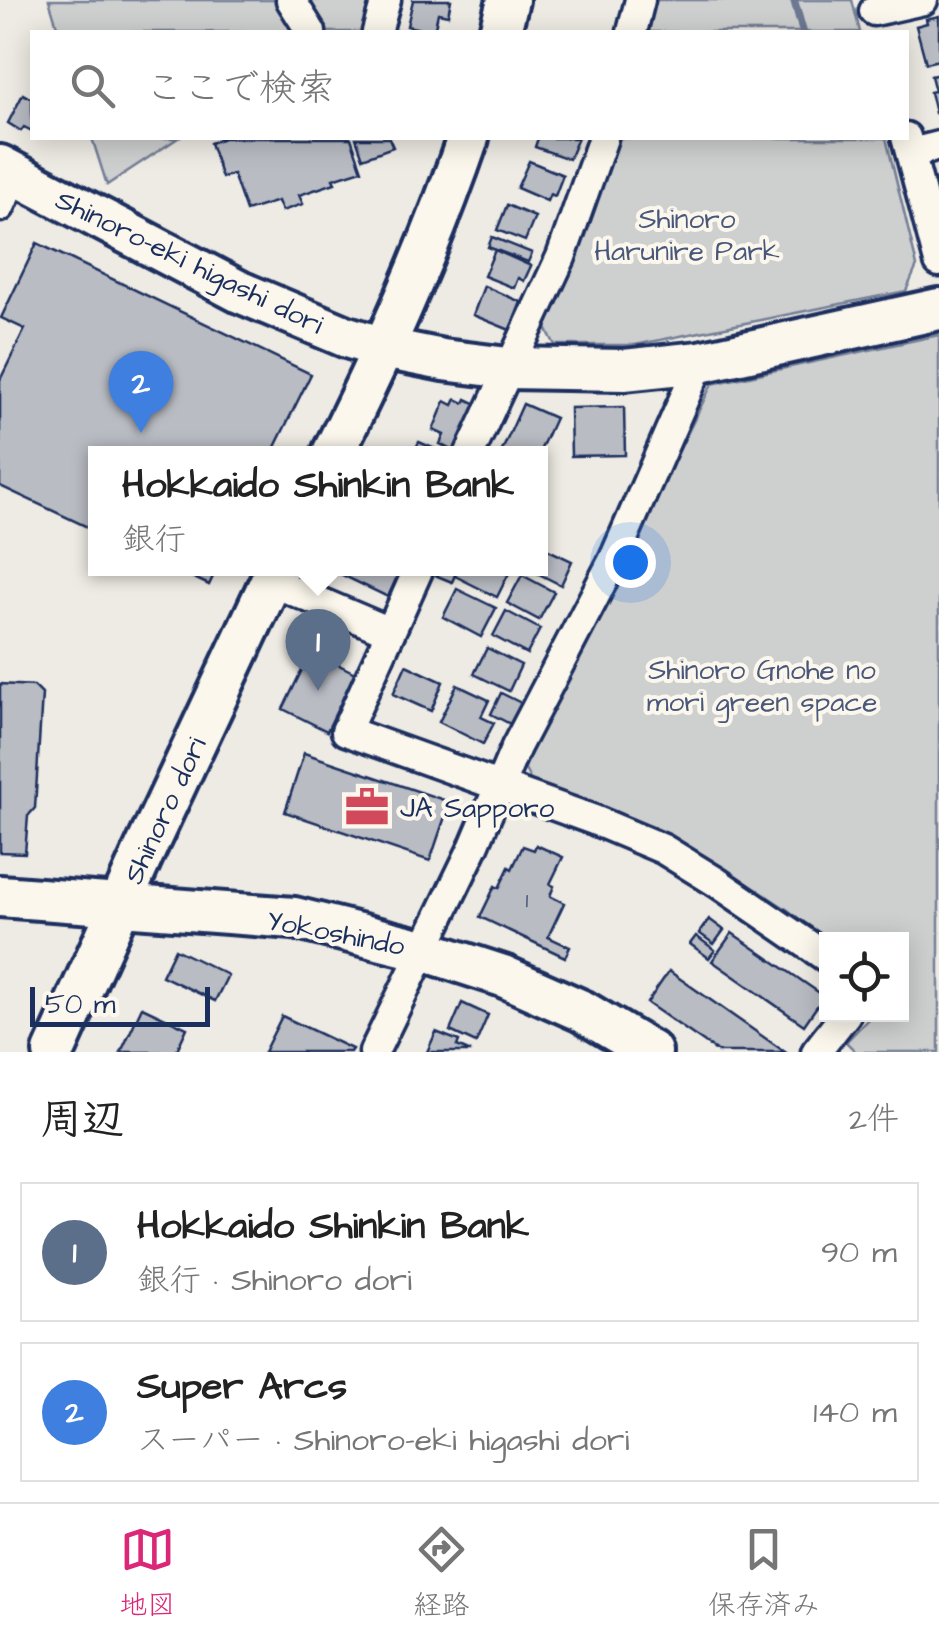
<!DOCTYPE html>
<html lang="ja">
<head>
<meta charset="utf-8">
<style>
	body { margin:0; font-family:"Architects Daughter","Klee One",sans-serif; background:#f2f2f2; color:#222 }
	.controls { position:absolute; right:30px; bottom:30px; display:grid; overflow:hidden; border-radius:0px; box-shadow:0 5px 25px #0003 }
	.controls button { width:90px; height:90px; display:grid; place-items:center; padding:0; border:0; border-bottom:2px solid #e0e0e0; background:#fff; color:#222; font:50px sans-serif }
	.scale { position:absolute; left:30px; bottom:25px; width:180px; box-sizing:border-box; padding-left:10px; border:5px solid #1b2f5e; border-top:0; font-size:28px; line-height:35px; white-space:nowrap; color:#1b2f5e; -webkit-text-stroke:8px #fbf7ec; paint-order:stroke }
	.you { position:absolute; left:630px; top:562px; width:35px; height:35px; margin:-25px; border:8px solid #fff; border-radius:50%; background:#1a73e8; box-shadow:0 0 0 15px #1a73e833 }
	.badge { display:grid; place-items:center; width:65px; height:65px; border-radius:50%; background:#db2777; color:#fff; font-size:32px; font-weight:700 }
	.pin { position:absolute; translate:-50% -82px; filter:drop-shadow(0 2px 5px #0008) }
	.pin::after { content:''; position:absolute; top:52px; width:35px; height:30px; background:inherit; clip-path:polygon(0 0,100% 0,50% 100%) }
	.popup { position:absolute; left:88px; top:446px; width:460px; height:130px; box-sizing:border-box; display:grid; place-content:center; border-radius:0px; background:#fff; filter:drop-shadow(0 2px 8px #0005); font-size:32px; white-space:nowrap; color:#767676 }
	.popup b { font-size:38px; color:#222 }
	.popup::after { content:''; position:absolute; left:50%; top:100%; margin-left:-20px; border:20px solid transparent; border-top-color:#fff }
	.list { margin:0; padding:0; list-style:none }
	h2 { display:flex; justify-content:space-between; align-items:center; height:130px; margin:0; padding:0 40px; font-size:42px }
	h2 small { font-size:32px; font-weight:400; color:#767676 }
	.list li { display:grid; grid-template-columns:65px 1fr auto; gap:30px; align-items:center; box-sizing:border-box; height:140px; margin:0 20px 20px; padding:0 20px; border:2px solid #e0e0e0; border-radius:0px }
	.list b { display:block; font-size:38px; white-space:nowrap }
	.list p { margin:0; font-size:32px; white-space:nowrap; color:#767676 }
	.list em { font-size:32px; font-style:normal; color:#767676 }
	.icon { flex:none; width:55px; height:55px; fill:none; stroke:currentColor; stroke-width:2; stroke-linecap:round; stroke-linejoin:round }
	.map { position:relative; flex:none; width:939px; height:1052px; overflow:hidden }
	.search { position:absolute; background:#fff; box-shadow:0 5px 25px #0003; left:30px; right:30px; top:30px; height:110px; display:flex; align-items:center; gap:25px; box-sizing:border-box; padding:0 35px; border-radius:0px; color:#767676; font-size:38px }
	.sheet { height:450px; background:#fff }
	nav { display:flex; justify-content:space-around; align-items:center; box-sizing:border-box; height:140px; border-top:2px solid #e0e0e0; background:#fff; font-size:28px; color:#767676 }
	nav a { display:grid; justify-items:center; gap:5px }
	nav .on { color:#db2777 }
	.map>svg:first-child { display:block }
	.green { fill:#cecfcf; stroke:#747f96; stroke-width:2.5 }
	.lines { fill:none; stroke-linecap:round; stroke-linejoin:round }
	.stream { stroke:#6d7892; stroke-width:8 }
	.building { fill:#b9bcc3; stroke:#1b2f5e; stroke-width:2.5 }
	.street-casing { stroke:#1b2f5e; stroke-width:35 }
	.secondary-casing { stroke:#1b2f5e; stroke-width:48 }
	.street { stroke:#fbf7ec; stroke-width:28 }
	.secondary { stroke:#fbf7ec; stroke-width:40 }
	.labels { text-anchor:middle; stroke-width:8; stroke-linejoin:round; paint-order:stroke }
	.number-label { font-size:22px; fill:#425277 }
	.park-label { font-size:28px; fill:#48577a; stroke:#fbf7ec }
	.street-label { font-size:28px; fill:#1b2f5e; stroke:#fbf7ec }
	.poi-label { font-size:28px; fill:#1b2f5e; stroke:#fbf7ec; text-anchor:start }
</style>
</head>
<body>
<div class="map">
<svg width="939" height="1052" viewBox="0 0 939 1052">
	<rect width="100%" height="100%" fill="#eeebe4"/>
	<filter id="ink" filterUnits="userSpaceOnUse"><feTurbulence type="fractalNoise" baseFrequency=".01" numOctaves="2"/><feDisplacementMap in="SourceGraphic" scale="20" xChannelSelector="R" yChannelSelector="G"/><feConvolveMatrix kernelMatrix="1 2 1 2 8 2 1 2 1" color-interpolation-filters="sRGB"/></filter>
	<g filter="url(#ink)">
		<g class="green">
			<polygon points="49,0 372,0 365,32 59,32"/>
			<polygon points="654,0 852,0 860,32 646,32"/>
			<polygon points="92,138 178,138 107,185"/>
			<polygon points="617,138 886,138 917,266 906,291 635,345 555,345 546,328"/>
			<polygon points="939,335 939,1052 856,1052 846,1042 872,1015 902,1014 902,939 826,941 788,910 705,856 656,829 531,781 523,766 712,384"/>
		</g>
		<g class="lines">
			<polyline class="stream" points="794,0 803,32"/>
		</g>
		<g class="building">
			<polygon points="413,0 451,0 448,15 438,13 434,32 407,26"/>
			<polygon points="939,16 939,60 926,63 916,26 927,23 926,19"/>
			<polygon points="939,74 939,112 935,113 930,92 935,91 931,76"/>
			<polygon points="23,94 32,99 32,131 24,127 21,131 8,123"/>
			<polygon points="220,138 351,138 362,170 333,179 335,183 299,195 303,204 282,211 278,201 246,211 233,174 222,178 210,143 221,139"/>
			<polygon points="356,138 389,138 393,147 363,158"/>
			<polygon points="538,138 578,138 569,159 535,147"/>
			<polygon points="529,161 563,175 555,196 550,194 547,201 517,188"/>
			<polygon points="507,205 535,217 525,241 497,230"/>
			<polygon points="492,237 532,253 528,262 488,247"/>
			<polygon points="37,243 311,374 272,453 96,453 96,531 0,486 0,380 25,329 1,318"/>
			<polygon points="495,250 531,266 524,281 518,278 514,288 484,276"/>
			<polygon points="484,286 521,302 510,330 473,315"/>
			<polygon points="456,399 464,403 466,399 477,404 455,452 440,444 444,435 433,430 445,401 453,405"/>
			<polygon points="523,404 555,418 539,453 501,453"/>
			<polygon points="624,407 625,455 571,456 570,408"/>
			<polygon points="419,442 444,453 413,453"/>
			<polygon points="540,546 572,561 561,585 527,568 540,568"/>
			<polygon points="173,568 217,568 209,585"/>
			<polygon points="343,568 401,568 388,597 340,574"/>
			<polygon points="438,568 458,568 452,582 435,575"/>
			<polygon points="458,568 499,568 509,573 497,597 455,576"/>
			<polygon points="522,575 554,592 539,620 507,603"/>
			<polygon points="457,589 496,608 481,637 443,617"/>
			<polygon points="506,611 540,629 527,654 493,636"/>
			<polygon points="487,648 521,665 509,691 474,674"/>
			<polygon points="311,651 355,673 327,731 283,709"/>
			<polygon points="406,665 443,682 431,711 393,694"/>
			<polygon points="0,684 34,686 42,694 35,808 28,816 25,853 0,852"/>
			<polygon points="457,685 489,700 481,717 494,723 483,744 439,722"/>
			<polygon points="501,693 527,706 516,727 491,714"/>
			<polygon points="304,753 450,802 430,861 285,812"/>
			<polygon points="536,845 563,857 550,884 554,886 550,896 564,903 548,937 570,947 565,957 480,917 495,886 499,888 509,867 512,869 523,846 534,850"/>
			<polygon points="709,919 724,930 714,944 699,933"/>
			<polygon points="732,933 824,996 804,1025 712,961"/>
			<polygon points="696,936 715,950 709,958 690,944"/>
			<polygon points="175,949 228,975 215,1001 162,976"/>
			<polygon points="669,971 785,1052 718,1052 647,1003"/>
			<polygon points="462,1003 488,1015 476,1043 450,1031"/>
			<polygon points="142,1007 187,1028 176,1052 121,1052"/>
			<polygon points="282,1016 352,1049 350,1052 264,1052"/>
			<polygon points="436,1032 459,1041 457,1046 471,1052 427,1052"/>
		</g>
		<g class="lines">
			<g class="street-casing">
				<g id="street">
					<polyline points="291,0 311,32"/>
					<polyline points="874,11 923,0"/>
					<polyline points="377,32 386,0"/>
					<polyline points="632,32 640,0"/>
					<polyline points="906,137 939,262"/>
					<polyline points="911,153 939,146"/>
					<polyline points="0,207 15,174"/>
					<polyline points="470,453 561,257 603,138"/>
					<polyline points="419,568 346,731 594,820 663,849 718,883 826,957"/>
					<polyline points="270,581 390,632"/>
					<polyline points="374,1052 474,846 516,747 614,559 700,362"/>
					<polyline points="816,1052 846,1014"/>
				</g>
			</g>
			<g class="secondary-casing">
				<g id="secondary">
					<polyline points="500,32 508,0"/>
					<polyline points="0,166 240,292 347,337 383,348 443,360 508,368 624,370 700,362 939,309"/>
					<path d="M 333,453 C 384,351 431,246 468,138"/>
					<polyline points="0,896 294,918 423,950 503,976 582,1011 651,1052"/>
					<polyline points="54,1052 142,856 277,568"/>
				</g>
			</g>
			<use href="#street" class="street"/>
			<use href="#secondary" class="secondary"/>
		</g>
	</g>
	<defs>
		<g id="office-bare" transform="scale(3.45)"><path d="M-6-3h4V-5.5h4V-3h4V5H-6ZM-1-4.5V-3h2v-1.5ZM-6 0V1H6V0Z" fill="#d1495b" stroke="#fbf7ec" stroke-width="2.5" paint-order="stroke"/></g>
	</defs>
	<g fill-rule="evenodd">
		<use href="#office-bare" x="367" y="807"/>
	</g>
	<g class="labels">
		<g class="number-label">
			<text x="527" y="907">1</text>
		</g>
		<g class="park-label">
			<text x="687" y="228">Shinoro<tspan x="687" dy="32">Harunire Park</tspan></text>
			<text x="762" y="679">Shinoro Gnohe no<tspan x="762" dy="32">mori green space</tspan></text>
		</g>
		<g class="street-label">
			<text transform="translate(190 261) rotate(26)" y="10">Shinoro-eki higashi dori</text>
			<text transform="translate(164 810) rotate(-65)" y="10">Shinoro dori</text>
			<text transform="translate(336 932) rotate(11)" y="10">Yokoshindo</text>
		</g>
		<g class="poi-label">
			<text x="400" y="817">JA Sapporo</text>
		</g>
	</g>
</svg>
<div class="controls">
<button><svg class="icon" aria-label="locate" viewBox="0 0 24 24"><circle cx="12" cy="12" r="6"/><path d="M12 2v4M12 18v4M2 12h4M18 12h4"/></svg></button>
</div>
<div class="scale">50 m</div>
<div class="you"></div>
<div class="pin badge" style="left:318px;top:691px;background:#5c6f8a">1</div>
<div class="popup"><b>Hokkaido Shinkin Bank</b>銀行</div>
<div class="pin badge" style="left:141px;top:433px;background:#3f7fe0">2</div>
<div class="search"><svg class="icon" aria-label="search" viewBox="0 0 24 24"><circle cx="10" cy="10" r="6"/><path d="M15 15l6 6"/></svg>ここで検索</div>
</div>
<section class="sheet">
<h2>周辺<small>2件</small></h2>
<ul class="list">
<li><span class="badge" style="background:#5c6f8a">1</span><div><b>Hokkaido Shinkin Bank</b><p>銀行 · Shinoro dori</p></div><em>90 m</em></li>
<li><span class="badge" style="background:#3f7fe0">2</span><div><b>Super Arcs</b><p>スーパー · Shinoro-eki higashi dori</p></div><em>140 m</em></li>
</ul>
</section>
<nav>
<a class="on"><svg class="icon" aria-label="map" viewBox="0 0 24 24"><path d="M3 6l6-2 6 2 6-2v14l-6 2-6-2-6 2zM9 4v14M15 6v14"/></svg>地図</a>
<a><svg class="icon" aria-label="directions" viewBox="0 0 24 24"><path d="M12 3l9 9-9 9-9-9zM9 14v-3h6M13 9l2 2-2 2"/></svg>経路</a>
<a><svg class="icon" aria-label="saved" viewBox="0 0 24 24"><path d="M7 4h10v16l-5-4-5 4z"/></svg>保存済み</a>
</nav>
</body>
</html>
